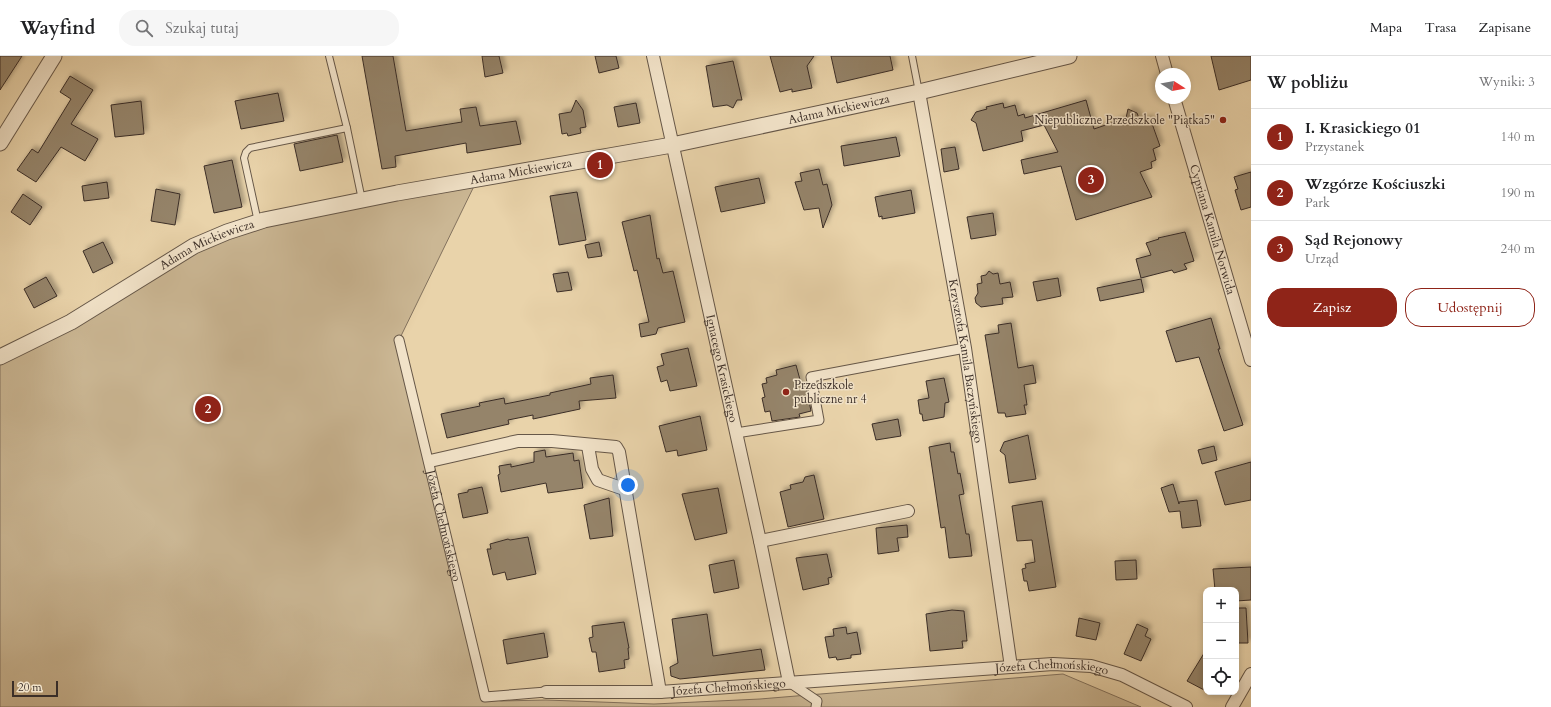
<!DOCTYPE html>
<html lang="pl">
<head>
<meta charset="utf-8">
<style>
	body { margin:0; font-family:Cardo,serif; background:#f6f6f6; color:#202124 }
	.controls { position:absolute; right:12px; bottom:12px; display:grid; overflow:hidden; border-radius:8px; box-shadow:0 2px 6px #0003 }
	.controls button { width:36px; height:36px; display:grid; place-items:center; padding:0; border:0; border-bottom:1px solid #e0e0e0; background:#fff; color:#202124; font:20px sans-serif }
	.compass { position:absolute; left:1155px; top:12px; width:36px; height:36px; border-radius:50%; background:#fff; box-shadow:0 2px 6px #0003; rotate:101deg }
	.scale { position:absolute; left:12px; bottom:10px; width:46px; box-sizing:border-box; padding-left:4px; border:2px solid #3b2e27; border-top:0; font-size:11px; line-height:14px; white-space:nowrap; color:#3b2e27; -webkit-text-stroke:3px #f1e2c8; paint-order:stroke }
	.you { position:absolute; left:628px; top:429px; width:14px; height:14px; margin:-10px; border:3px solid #fff; border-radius:50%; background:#1a73e8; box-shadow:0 0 0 6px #1a73e833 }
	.badge { display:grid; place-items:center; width:26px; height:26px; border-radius:50%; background:#8f2418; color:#fff; font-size:13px; font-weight:700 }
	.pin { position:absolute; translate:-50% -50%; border:2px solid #fff; box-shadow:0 1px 4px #0006 }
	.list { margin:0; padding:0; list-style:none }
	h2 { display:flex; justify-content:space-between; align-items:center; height:52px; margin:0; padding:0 16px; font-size:17px }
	h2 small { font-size:13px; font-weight:400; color:#757577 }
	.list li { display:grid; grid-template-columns:26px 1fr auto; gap:12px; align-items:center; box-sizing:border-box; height:56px; padding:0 16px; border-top:1px solid #e0e0e0 }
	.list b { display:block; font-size:15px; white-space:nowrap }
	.list p { margin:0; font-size:13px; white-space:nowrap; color:#757577 }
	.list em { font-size:13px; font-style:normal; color:#757577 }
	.actions { display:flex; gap:8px; padding:12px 16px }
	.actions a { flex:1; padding:9px 0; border:1px solid #8f2418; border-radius:16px; text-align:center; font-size:14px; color:#8f2418 }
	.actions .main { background:#8f2418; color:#fff }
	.icon { flex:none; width:22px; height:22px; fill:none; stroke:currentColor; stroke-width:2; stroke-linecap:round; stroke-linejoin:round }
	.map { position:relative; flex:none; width:1251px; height:651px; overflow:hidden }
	header { display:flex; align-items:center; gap:24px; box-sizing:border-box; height:56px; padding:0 20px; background:#fff; border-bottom:1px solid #e0e0e0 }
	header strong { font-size:19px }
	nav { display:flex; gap:22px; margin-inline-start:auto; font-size:14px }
	.search { width:280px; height:36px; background:#f6f6f6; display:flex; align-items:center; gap:10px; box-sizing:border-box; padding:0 14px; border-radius:16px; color:#757577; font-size:15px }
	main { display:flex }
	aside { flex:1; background:#fff }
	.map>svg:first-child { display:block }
	.green { fill:#cbb794; stroke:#83725e }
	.building { fill:#95846b; stroke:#3b2e27; filter:url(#shadow) }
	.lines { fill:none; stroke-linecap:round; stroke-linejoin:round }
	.service-casing { stroke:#665748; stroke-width:8 }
	.pedestrian-casing { stroke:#665748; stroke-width:11 }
	.minor-casing { stroke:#665748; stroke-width:14 }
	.tertiary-casing { stroke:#665748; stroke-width:17 }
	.service { stroke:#f1e2c8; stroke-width:6 }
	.pedestrian { stroke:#f1e2c8; stroke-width:9 }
	.minor { stroke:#f1e2c8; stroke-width:12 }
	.tertiary { stroke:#f1e2c8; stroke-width:15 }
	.poi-dot { fill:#8f2418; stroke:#f1e2c8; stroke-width:1.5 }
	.labels { text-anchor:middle; stroke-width:3; stroke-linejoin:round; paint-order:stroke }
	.street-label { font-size:12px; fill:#3b2e27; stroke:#f1e2c8 }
	.poi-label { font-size:12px; fill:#3b2e27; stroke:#f1e2c8; text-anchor:end }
</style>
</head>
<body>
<header>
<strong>Wayfind</strong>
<div class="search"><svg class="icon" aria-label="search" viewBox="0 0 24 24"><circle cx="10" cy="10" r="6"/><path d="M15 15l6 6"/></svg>Szukaj tutaj</div>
<nav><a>Mapa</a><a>Trasa</a><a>Zapisane</a></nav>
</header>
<main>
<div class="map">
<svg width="1251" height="651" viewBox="0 0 1251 651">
	<defs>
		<filter id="shadow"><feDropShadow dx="3.5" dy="-3.5" stdDeviation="2" flood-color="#0004"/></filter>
	</defs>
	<rect width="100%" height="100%" fill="#e9d3aa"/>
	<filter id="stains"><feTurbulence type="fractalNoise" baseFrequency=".005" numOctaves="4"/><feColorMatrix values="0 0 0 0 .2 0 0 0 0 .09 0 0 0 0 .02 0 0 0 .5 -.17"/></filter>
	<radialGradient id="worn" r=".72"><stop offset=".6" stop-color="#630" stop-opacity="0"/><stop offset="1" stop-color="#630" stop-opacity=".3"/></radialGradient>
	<polygon class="green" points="478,122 399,284 485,641 501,645 546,644 654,648 760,643 1063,618 1141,651 0,651 0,301 227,176"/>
	<g class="building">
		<polygon points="0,0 22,0 0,34"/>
		<polygon points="362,0 393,0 406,75 462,66 460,53 476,51 480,70 516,65 521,88 467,97 466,87 395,100 396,111 382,113"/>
		<polygon points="482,0 499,0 503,17 485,21"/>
		<polygon points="595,0 616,0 619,12 599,17"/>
		<polygon points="770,0 814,0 807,10 812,32 792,36 792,33 780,36"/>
		<polygon points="831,0 890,0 893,14 837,27"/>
		<polygon points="1211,0 1251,0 1251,24 1219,34"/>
		<polygon points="733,5 742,44 737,44 733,52 727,49 713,51 706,10"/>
		<polygon points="70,20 93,34 71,68 98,83 85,105 61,91 36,126 17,114 32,93 38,97 71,43 60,36"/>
		<polygon points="278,37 284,65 241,73 235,45"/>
		<polygon points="576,44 583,54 586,71 580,72 581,77 568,80 567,77 562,78 559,58 571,56"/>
		<polygon points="1086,44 1094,73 1126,62 1128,53 1137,57 1140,65 1150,62 1160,90 1153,93 1156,104 1151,106 1152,112 1140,116 1152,141 1076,164 1061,110 1024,118 1021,104 1058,96 1044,69 1021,75 1023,85 983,95 976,67 971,64 976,56 987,53 986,51 1003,47 1004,52 1015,49 1018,60 1024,58 1025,62"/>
		<polygon points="141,45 144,78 115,81 111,49"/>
		<polygon points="636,47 640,67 618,71 614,51"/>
		<polygon points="337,79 343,106 300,115 294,88"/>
		<polygon points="896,81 900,100 844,110 841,90"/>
		<polygon points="955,91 959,113 944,116 941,93"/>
		<polygon points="232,104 242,151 214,157 204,110"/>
		<polygon points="819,113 823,129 827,128 832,149 823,172 819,152 804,154 795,126 802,125 800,117"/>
		<polygon points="1251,116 1251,151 1241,154 1235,134 1238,133 1234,121"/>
		<polygon points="759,122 765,147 721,156 715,131"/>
		<polygon points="107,126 109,142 84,145 82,130"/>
		<polygon points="156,133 180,138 175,169 151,165"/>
		<polygon points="911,134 915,157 882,163 882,160 879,161 875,141"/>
		<polygon points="577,136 586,184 559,189 550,140"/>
		<polygon points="23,138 42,151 30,169 11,156"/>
		<polygon points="993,157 996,179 971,183 967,161"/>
		<polygon points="650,159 657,203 659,202 663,217 673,215 685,266 658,272 656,278 641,281 639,268 649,266 637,214 634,215 622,166"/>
		<polygon points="1185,176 1194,205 1184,208 1187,213 1174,217 1172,214 1141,222 1136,203 1151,199 1146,187 1159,183 1158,182"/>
		<polygon points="103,186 113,207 93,217 83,195"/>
		<polygon points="599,186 602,200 588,202 585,189"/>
		<polygon points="989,215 993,218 998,217 1000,228 1010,226 1013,241 1002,242 1003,248 981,251 976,247 975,242 978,237 977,228 982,227 981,220 986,219"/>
		<polygon points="568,216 572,234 557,236 553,218"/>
		<polygon points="46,221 57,240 34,252 24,233"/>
		<polygon points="1058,222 1061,240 1037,245 1033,226"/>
		<polygon points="1141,223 1144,236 1100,245 1097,232"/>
		<polygon points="1211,262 1220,293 1218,293 1243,369 1224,375 1199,301 1176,306 1166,275"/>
		<polygon points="1011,267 1018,312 1033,309 1036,327 1024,329 1027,349 1024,349 1026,358 1006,361 1005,357 998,357 985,279 999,277 998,269"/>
		<polygon points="688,292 697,330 670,335 667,324 661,326 657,311 664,309 661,298"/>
		<polygon points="796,309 802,331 806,330 811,355 799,358 800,361 772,365 770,355 765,356 762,342 765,341 762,328 767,327 766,322 777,319 776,314"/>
		<polygon points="613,319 616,342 579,345 580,353 533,363 533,359 508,364 509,368 447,382 441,358 480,350 479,347 504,342 505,348 550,339 550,337 591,328 590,322"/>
		<polygon points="944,322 949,346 945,347 944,361 923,365 922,358 920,358 918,344 929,342 926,325"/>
		<polygon points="700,360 707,394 678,400 677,394 666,396 659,370"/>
		<polygon points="898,363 901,380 876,384 872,368"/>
		<polygon points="1028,379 1036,423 1009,427 1005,399 1000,395 1004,386"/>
		<polygon points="950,387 951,396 954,396 958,418 960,417 964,438 959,439 966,478 969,478 972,500 949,502 945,471 941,472 929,391"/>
		<polygon points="1214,390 1217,404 1202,408 1198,394"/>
		<polygon points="545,394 546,401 573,397 574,405 579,404 583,432 548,437 546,427 501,436 498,419 500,418 499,410 511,408 511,411 534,406 534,396"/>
		<polygon points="1251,406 1251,444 1225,449 1215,416"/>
		<polygon points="814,419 824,463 788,471 780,436 791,433 790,429 803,426 805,421"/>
		<polygon points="1173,428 1179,448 1179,446 1197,444 1201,470 1182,472 1180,455 1169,456 1161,432"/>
		<polygon points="482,431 488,457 463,462 458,438 468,436 468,434"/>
		<polygon points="718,432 727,477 695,484 682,438"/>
		<polygon points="609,442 613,480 590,483 584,449"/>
		<polygon points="1042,445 1056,531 1029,535 1027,525 1024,525 1022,513 1026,512 1025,508 1035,506 1032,484 1017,485 1012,450"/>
		<polygon points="907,469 908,481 897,482 899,495 878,498 876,472"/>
		<polygon points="528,481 536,518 507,524 505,516 493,519 487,493 491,493 490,488 508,483 510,484"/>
		<polygon points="827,498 832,521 828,522 829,528 803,534 796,502"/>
		<polygon points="734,504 739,532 714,537 709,509"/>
		<polygon points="1136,504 1137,523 1116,524 1115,505"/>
		<polygon points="1251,511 1251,544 1236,545 1236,534 1215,534 1213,513"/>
		<polygon points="1236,552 1246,552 1248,587 1236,587"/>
		<polygon points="952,554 964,555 967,585 962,585 963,592 930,595 926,558"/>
		<polygon points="707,558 713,600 761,593 765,614 680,623 671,620 670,611 678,607 672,563"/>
		<polygon points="1079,562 1100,567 1096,584 1076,580"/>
		<polygon points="624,566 629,592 628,592 629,603 624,604 625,612 599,616 596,596 592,596 589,582 593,581 592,570"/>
		<polygon points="1137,568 1148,573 1145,580 1151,583 1141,605 1124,598"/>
		<polygon points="846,571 847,578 857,576 861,598 851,599 851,602 837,604 836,601 829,602 825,581 834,580 833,573"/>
		<polygon points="544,577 548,601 507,608 503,584"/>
		<polygon points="1206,594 1206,635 1187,625"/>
	</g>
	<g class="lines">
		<g class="service-casing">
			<g id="service">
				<polyline points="329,0 347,72"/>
				<polyline points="912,0 919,36"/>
				<polyline points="258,166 244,102 246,96 250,92 347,72 362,144"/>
			</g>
		</g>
		<g class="pedestrian-casing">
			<g id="pedestrian">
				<path id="s1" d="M 399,284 L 485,641 L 546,636"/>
				<polyline points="736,377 819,364 811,321 965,292"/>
				<polyline points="789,626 817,645 816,651"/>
			</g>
		</g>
		<g class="minor-casing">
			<g id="minor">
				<path id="s2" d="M 653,0 L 760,485 L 789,626"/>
				<polyline points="1162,0 1167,18"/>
				<path id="s3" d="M 919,36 L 965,292 L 1011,611"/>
				<path id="s4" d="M 1174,42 L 1251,304"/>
				<polyline points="588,390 592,413 598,424 627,434"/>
				<polyline points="430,405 518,385 552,385 616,391 619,396 660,636"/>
				<polyline points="760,485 908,455"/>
				<path id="s5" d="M 546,636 L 660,636 L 1053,608 L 1091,610 L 1122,619 L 1186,651"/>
				<polyline points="1232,651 1251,618"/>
			</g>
		</g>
		<g class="tertiary-casing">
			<g id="tertiary">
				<polyline points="0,87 54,0"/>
				<path id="s6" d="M 0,301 L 71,266 L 194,190 L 227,176 L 264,164 L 397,137 L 672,89 L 919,36 L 1069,0"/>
			</g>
		</g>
		<use href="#service" class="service"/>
		<use href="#pedestrian" class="pedestrian"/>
		<use href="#minor" class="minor"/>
		<use href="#tertiary" class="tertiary"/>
	</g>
	<g class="poi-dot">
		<circle cx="1223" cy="64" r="4"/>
		<circle cx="786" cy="336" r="4"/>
	</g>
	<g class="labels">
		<g class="street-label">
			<text dy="4" stroke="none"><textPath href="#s6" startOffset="884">Adama Mickiewicza</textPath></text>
			<text dy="4" stroke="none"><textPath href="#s6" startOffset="560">Adama Mickiewicza</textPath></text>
			<text dy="4" stroke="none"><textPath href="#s4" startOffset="137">Cypriana Kamila Norwida</textPath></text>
			<text dy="4" stroke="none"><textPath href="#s6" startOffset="236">Adama Mickiewicza</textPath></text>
			<text dy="4" stroke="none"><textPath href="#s3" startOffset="273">Krzysztofa Kamila Baczyńskiego</textPath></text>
			<text dy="4" stroke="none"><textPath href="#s2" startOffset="320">Ignacego Krasickiego</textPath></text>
			<text dy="4" stroke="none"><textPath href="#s1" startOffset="191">Józefa Chełmońskiego</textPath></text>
			<text dy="4" stroke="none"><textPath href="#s5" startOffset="507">Józefa Chełmońskiego</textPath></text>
			<text dy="4" stroke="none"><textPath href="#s5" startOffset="183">Józefa Chełmońskiego</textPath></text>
		</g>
		<g class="poi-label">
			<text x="1215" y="68">Niepubliczne Przedszkole "Piątka5"</text>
			<text x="794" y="333" text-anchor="start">Przedszkole<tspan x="794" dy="14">publiczne nr 4</tspan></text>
		</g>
	</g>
	<rect width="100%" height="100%" filter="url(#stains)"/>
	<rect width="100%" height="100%" fill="url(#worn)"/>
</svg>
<div class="controls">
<button>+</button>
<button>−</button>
<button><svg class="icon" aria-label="locate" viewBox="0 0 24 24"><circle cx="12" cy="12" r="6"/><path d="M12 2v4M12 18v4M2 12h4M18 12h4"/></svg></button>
</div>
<svg class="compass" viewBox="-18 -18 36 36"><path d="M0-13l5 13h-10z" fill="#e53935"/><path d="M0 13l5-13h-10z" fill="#757577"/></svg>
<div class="scale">20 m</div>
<div class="you"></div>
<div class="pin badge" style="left:600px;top:109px">1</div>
<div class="pin badge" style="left:208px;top:353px">2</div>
<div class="pin badge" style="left:1091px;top:124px">3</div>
</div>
<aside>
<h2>W pobliżu<small>Wyniki: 3</small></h2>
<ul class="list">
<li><span class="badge">1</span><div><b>I. Krasickiego 01</b><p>Przystanek</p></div><em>140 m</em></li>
<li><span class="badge">2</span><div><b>Wzgórze Kościuszki</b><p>Park</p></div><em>190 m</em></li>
<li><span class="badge">3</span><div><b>Sąd Rejonowy</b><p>Urząd</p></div><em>240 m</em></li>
</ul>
<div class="actions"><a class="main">Zapisz</a><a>Udostępnij</a></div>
</aside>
</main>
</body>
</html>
